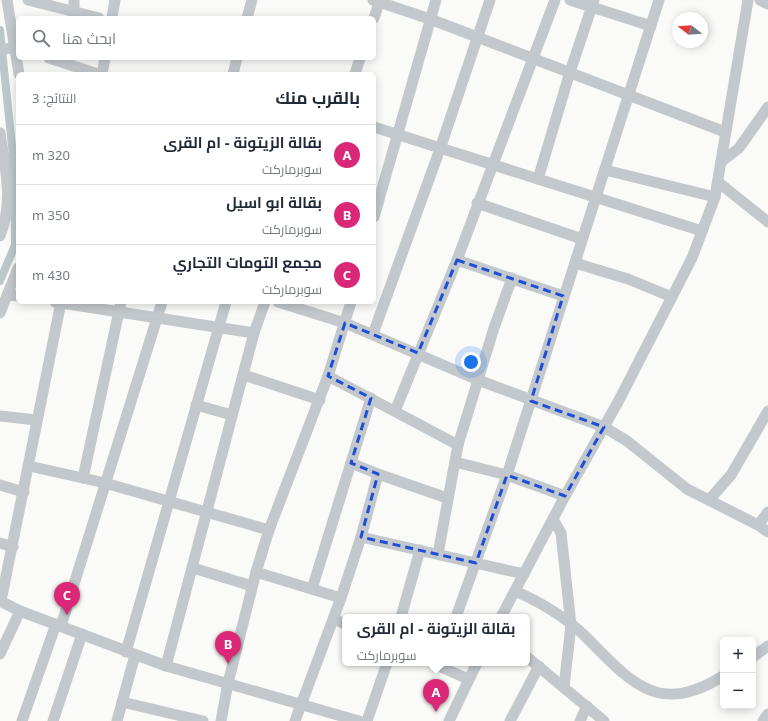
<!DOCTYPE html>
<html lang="ar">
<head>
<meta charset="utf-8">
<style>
	body { margin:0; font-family:"Noto Sans",Cairo,sans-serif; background:#f2f2f3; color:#1f2937; direction:rtl }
	.controls { position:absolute; right:12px; bottom:12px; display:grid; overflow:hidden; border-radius:6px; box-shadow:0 2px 10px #0003 }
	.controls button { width:36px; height:36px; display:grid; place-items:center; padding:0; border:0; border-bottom:1px solid #e0e1e3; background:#fff; color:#1f2937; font:20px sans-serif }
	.compass { position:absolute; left:672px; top:12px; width:36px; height:36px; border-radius:50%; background:#fff; box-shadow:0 2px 10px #0003; rotate:287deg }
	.you { position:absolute; left:471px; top:362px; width:14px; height:14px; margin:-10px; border:3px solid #fff; border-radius:50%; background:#1a73e8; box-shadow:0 0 0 6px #1a73e833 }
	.badge { display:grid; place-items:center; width:26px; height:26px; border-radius:50%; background:#db2777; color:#fff; font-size:13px; font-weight:700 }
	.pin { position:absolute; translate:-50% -33px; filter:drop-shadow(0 1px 2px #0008) }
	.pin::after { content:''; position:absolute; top:21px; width:14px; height:12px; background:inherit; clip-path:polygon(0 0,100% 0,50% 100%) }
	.popup { position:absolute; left:342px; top:614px; width:188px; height:52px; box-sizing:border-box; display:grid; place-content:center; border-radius:6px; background:#fff; filter:drop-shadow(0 1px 3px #0005); font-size:13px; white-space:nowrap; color:#747a83 }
	.popup b { font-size:15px; color:#1f2937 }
	.popup::after { content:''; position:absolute; left:50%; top:100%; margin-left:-8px; border:8px solid transparent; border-top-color:#fff }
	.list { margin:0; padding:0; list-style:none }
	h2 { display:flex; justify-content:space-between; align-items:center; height:52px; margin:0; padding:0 16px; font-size:17px }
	h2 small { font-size:13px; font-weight:400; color:#747a83 }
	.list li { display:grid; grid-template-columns:26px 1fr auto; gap:12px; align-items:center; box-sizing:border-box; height:60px; padding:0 16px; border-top:1px solid #e0e1e3 }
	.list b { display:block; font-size:15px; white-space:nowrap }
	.list p { margin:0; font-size:13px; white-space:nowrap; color:#747a83 }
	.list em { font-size:13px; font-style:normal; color:#747a83 }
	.icon { flex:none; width:22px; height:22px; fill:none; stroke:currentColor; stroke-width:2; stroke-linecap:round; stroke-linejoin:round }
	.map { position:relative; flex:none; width:768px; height:721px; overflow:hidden; direction:ltr }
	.search { position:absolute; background:#fff; box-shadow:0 2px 10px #0003; left:16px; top:16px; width:360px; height:44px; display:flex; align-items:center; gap:10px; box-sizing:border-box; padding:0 14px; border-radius:6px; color:#747a83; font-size:15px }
	.panel { position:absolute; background:#fff; box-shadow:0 2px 10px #0003; left:16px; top:72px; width:360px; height:232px; border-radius:6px; direction:rtl }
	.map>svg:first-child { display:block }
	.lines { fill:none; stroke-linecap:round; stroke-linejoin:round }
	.canal { stroke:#bbc7cb; stroke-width:8 }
	.minor { stroke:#c3c8cc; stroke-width:11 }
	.marked { fill:none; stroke:#1d4ed8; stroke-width:3; stroke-dasharray:8 5; stroke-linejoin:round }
</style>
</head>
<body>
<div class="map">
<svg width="768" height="721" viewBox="0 0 768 721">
	<rect width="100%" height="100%" fill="#fafaf8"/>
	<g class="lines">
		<polyline class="canal" points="0,30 14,166 15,245 0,281"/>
		<g class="minor">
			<polyline points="7,0 19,74"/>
			<polyline points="28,0 99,18"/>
			<polyline points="74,0 74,11"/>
			<polyline points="373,0 430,19 725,132"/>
			<polyline points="570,0 651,26"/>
			<polyline points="760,0 768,4"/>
			<polyline points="112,18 115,0"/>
			<polyline points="247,18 252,0"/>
			<polyline points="374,18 380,0"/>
			<polyline points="0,49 18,48"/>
			<polyline points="49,58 98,74"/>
			<polyline points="102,74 105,58"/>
			<polyline points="233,74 237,58"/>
			<polyline points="355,74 360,58"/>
			<polyline points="374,127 702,231"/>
			<path d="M 0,133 C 5,167 14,202 0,236"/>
			<polyline points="721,162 739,148 768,107"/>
			<polyline points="605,170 715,197"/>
			<polyline points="538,179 570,72 594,0"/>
			<polyline points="718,182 768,222"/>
			<polyline points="477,203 582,239"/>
			<polyline points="374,217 436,0"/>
			<polyline points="457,260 563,296"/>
			<polyline points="575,263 628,279 672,297"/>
			<polyline points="7,295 18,296"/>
			<polyline points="55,302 254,333"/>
			<polyline points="278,302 345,323 478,380 604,427 627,441 687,489 758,525 768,532"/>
			<polyline points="0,313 18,268"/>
			<polyline points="373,334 440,149 490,0"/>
			<polyline points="244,375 320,400"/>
			<polyline points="328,376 458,445"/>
			<polyline points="196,405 232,415"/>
			<polyline points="395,411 457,260 555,0"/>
			<polyline points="0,416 36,420"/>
			<polyline points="455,462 507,475 565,496"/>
			<polyline points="351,463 378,474 447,498"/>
			<polyline points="29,466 105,483 269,530"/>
			<polyline points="83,478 121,302"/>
			<polyline points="0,485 24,492"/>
			<polyline points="709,500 731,475 768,411"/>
			<polyline points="553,519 561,533 571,625 564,687"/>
			<polyline points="758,525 768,512"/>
			<polyline points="361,537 524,574"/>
			<polyline points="0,543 13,547"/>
			<polyline points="438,554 458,445 494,328 512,278"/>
			<polyline points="193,568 252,586"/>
			<polyline points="256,572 341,598"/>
			<polyline points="312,589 371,398"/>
			<path d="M 515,591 C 540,602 564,616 584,635 C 629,680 657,718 723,676"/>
			<polyline points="0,601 20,611 166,666 359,721"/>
			<polyline points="1,601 61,302"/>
			<polyline points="401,617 420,550"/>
			<polyline points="456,617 507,475 659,0"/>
			<polyline points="501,617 565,496 618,402 692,258 715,197 748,0"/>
			<polyline points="334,619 345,624"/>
			<polyline points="61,626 162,302"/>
			<polyline points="126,652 226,302"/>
			<polyline points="0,654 20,611"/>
			<polyline points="527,657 604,721"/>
			<polyline points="753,657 768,646"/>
			<polyline points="432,663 468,679"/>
			<polyline points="166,666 254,333 265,302"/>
			<polyline points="122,702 203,721"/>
			<polyline points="22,721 56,624"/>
			<polyline points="53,721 82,634"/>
			<polyline points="117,721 135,655"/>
			<polyline points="221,721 228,683 256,572 269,530 328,376 351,302"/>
			<polyline points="295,721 341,598 361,537 378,474"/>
			<polyline points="367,721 387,663"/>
			<polyline points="449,721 477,663"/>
			<polyline points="510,721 539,666"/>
			<polyline points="580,721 587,706"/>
			<polyline points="763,721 768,714"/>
		</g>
	</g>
	<path class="marked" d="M 457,260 L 563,296 L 531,401 L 604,427 L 565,496 L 507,475 L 476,563 L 361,537 L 378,474 L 351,463 L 371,398 L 328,376 L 345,323 L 418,353 Z"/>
</svg>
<div class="controls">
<button>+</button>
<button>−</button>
</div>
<svg class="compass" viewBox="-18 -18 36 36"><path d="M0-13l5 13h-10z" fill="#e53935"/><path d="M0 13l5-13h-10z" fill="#747a83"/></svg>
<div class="you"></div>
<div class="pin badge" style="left:436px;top:712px">A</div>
<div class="popup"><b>بقالة الزيتونة - ام القرى</b>سوبرماركت</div>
<div class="pin badge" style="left:228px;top:664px">B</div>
<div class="pin badge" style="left:67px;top:615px">C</div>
<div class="search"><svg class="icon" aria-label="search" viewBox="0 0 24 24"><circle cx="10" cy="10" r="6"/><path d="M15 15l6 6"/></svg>ابحث هنا</div>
<section class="panel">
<h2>بالقرب منك<small>النتائج: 3</small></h2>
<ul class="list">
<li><span class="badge">A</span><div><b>بقالة الزيتونة - ام القرى</b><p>سوبرماركت</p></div><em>320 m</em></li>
<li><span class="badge">B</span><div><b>بقالة ابو اسيل</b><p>سوبرماركت</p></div><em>350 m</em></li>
<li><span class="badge">C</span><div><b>مجمع التومات التجاري</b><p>سوبرماركت</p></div><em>430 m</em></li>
</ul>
</section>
</div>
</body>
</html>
